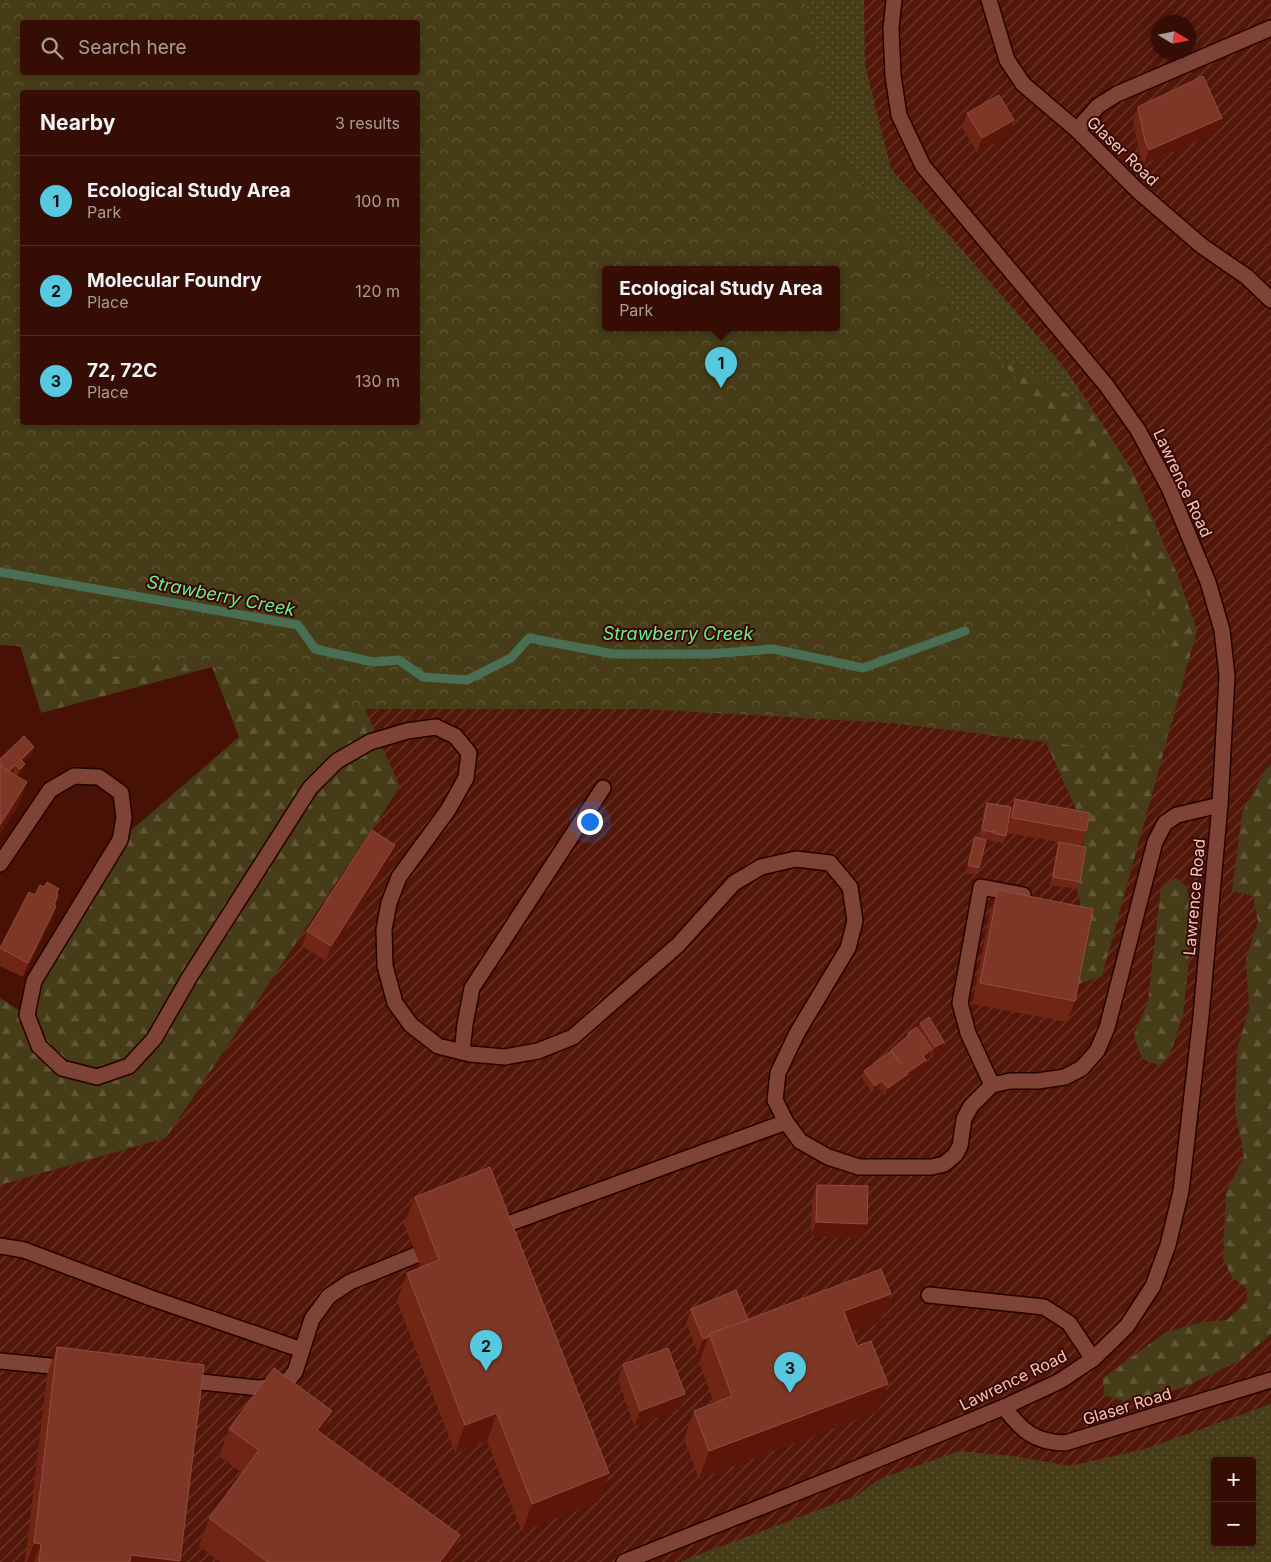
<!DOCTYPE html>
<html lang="en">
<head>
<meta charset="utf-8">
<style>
	body { margin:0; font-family:Inter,sans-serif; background:#401b13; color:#f1f3f6 }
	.controls { position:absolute; right:15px; bottom:15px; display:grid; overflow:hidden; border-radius:5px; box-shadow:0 2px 8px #0003 }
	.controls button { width:45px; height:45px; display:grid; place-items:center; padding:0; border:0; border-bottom:1px solid #4f2d26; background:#350d04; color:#f1f3f6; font:25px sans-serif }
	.compass { position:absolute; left:1151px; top:15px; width:45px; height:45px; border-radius:50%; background:#350d04; box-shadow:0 2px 8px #0003; rotate:100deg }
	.you { position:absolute; left:589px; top:821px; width:18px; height:18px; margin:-12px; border:4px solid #fff; border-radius:50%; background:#1a73e8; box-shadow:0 0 0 8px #1a73e833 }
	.badge { display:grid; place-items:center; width:32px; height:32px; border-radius:50%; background:#56c9e1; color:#111; font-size:16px; font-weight:700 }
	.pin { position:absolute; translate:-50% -41px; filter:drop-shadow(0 1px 2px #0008) }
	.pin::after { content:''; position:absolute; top:26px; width:18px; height:15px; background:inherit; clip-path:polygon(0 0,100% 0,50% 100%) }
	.popup { position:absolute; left:602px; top:266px; width:238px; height:65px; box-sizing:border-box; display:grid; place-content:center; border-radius:5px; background:#350d04; filter:drop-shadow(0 1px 4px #0005); font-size:16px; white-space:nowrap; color:#aa9c9a }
	.popup b { font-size:19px; color:#f1f3f6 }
	.popup::after { content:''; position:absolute; left:50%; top:100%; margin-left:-10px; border:10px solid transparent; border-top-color:#350d04 }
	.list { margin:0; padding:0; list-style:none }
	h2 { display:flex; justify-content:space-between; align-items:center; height:65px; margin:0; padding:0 20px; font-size:21px }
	h2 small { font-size:16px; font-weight:400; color:#aa9c9a }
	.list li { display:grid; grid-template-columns:32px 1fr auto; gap:15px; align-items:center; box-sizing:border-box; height:90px; padding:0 20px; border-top:1px solid #4f2d26 }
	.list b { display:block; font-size:19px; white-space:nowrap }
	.list p { margin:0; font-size:16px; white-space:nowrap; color:#aa9c9a }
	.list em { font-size:16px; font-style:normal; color:#aa9c9a }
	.icon { flex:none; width:28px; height:28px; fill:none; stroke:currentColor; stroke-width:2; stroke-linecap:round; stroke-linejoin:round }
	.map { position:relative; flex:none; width:1271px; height:1562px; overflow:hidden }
	.search { position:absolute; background:#350d04; box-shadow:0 2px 8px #0003; left:20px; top:20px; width:400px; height:55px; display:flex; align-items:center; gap:12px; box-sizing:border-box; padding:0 18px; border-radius:5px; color:#aa9c9a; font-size:19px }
	.panel { position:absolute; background:#350d04; box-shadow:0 2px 8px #0003; left:20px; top:90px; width:400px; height:335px; border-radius:5px }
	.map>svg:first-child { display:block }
	.industrial { fill:url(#industrial-furrows); fill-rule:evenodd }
	.grass { fill:url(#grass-dots); fill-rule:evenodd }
	.forest { fill:url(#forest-firs) }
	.park { fill:url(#park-crowns); fill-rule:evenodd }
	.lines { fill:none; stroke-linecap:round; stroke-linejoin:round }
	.stream { stroke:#4a6e54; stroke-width:9 }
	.minor-casing { stroke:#250100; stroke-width:18 }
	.minor { stroke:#7e4336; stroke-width:15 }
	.wall { fill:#712514 }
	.shaded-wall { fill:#5b1607 }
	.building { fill:#7e3726; stroke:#904e3e }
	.labels { text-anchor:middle; stroke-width:4; stroke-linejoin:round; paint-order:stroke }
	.street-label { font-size:16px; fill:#ecc8c0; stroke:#3b0600 }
	.water-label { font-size:18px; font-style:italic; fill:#62f19b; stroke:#3b0600 }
</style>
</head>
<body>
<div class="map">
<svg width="1271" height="1562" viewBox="0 0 1271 1562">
	<defs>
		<pattern id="industrial-furrows" width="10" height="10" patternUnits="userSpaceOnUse" patternTransform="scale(1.25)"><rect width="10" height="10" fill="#53170a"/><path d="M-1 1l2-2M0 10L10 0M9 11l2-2" fill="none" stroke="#6c372c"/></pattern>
		<pattern id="grass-dots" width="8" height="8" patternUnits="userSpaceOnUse" patternTransform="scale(1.25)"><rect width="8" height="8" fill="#463c17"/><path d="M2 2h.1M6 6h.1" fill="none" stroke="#615737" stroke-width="1.8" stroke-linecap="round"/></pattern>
		<pattern id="forest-firs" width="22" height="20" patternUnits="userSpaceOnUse" patternTransform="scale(1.25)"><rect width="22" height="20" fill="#463c17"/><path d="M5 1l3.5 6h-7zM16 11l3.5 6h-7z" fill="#615737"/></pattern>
		<pattern id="park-crowns" width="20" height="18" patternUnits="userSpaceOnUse" patternTransform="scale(1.25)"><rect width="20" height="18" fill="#463c17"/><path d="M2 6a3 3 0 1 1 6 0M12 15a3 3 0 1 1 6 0" fill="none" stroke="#615737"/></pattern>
	</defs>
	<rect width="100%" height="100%" fill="#471106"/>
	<path class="industrial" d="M 804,0 L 1271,0 L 1271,1562 L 0,1562 L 0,1185 L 166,1138 L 400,787 L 364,709 L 645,709 L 893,723 L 1101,749 L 1098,473 L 953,305 ZM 1158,22 L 1188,22 L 1188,52 L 1158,52 ZM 1215,1461 L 1252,1461 L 1252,1543 L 1215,1543 Z"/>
	<g class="grass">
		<polygon points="778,0 864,0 865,65 891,169 1061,363 1091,407 995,354 836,327 836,269"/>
		<path d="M 1271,1404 L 1271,1562 L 679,1562 L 858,1495 L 879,1479 L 959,1451 L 1013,1456 L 1070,1466 L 1148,1448 ZM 1215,1461 L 1252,1461 L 1252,1543 L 1215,1543 Z"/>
	</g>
	<g class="forest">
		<polygon points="0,68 22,92 22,422 418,422 606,269 606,327 995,354 1091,407 1132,470 1178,576 1197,630 1102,976 1075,985 1086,930 1077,889 1083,854 1084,827 1031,709 941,729 893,723 645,709 365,709 400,787 166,1138 0,1185 0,998 26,1015 34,981 120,840 239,737 212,667 41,713 20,646 0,645"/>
		<polygon points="1271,765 1271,1334 1241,1360 1182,1388 1123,1401 1104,1395 1103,1378 1166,1332 1203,1322 1227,1320 1247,1301 1247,1289 1232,1277 1223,1258 1226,1192 1244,1156 1235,1110 1237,1050 1249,1009 1246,959 1258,921 1253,896 1232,891 1242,813 1266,769"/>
		<polygon points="1176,878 1187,887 1192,932 1183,1015 1170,1054 1160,1066 1142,1059 1134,1035 1148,1001 1161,887"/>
	</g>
	<path class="park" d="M 0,0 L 804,0 L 840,153 L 953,305 L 1098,473 L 1179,671 L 1166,745 L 1101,749 L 893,723 L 645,709 L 364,709 L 212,667 L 20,646 L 0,645 ZM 22,22 L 418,22 L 418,72 L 22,72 ZM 22,92 L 418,92 L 418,422 L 22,422 ZM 606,269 L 836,269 L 836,327 L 606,327 Z"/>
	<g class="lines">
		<polyline class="stream" points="0,572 298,625 315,649 373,662 399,660 423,677 467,680 511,658 529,638 613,654 708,654 773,649 863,668 965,631"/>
		<g class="minor-casing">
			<g id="minor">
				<polyline points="989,0 1007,60 1023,84 1077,130 1137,190 1202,246 1247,277 1271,300"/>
				<polyline points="1077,130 1098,106 1117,94 1271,28"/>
				<polyline points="0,864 50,790 74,776 99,777 121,793 124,818 120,840 34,981 27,1015 39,1046 62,1068 97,1077 129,1066 154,1039 189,978 310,788 337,761 370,742 407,731 436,727 455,736 469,753 466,778 448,810 399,877 389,903 384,929 385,966 395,1003 411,1025 438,1046 470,1054 505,1057 538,1051 573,1037 678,945 734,883 761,867 796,859 830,863 850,887 855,921 848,948 797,1033 778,1073 775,1100 786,1122 800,1141 828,1157 859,1167 932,1167 944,1164 955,1155 960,1146 964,1119 971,1106 992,1085 1010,1081 1038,1081 1065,1077 1082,1068 1097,1051 1107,1028 1155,842 1165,823 1177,815 1220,805"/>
				<polyline points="462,1052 465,1024 472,988 603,788"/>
				<polyline points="992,1085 968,1033 960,1003 981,887 1023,895"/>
				<polyline points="494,1229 786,1122"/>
				<polyline points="0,1246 24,1250 151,1298 302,1350"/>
				<polyline points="929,1295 1044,1307 1069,1323 1093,1359"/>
				<polyline points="0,1361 70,1368"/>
				<polyline points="182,1380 258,1388 283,1386 295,1372 312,1319 329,1296 350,1282 416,1255"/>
				<path d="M 1004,1407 C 1022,1431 1034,1442 1065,1443 L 1271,1380"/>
				<polyline points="624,1562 838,1476 1004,1407 1060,1381 1093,1359 1127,1326 1153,1286 1168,1245 1181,1191 1201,1016 1220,805 1227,676 1222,630 1208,582 1169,488 1138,430 1106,385 923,166 899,115 893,76 891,28 894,0"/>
			</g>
		</g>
		<use href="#minor" class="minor"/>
	</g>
	<g class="wall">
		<polygon points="1138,107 1222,118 1216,133 1144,164 1140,155 1133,122"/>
		<polygon points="967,113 1014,120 1009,135 977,153 962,127"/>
		<polygon points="32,754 23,762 25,764 22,771 17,776 13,772 12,773 27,782 19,804 0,834 0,759"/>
		<polygon points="1015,799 1086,831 1081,846 1007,833 1010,814"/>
		<polygon points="987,803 1006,836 1003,843 990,841 991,837 990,840 979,838 984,810"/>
		<polygon points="975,837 979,868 976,875 966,873 972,845"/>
		<polygon points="1059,842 1080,882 1077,889 1050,885 1057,850"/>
		<polygon points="390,860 326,961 302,946 307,931"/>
		<polygon points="59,889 55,905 56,906 51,921 23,977 0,966 0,948 35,895"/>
		<polygon points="998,890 1075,1001 1067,1022 972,1004 990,912"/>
		<polygon points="920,1023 941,1049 932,1055 931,1053 930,1057 926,1060 924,1068 906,1080 905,1082 885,1096 879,1088 872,1093 862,1078 864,1071 891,1051 891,1050 906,1038 908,1033 917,1029"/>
		<polygon points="817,1185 862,1238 811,1236 812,1199"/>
		<polygon points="415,1197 599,1501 522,1532 487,1441 455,1453 397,1301 407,1273 421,1267 404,1224"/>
		<polygon points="891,1294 880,1322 852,1332 877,1412 699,1479 684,1439 694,1411 714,1403 699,1362 703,1351 698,1353 686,1323 691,1309 748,1320"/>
		<polygon points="57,1347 180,1562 25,1562 47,1375"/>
		<polygon points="623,1364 680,1409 634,1426 618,1379"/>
		<polygon points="229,1429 323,1434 450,1562 220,1562 199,1546 209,1518 242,1473 219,1456"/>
	</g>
	<g class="shaded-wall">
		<polygon points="1222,118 1216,133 1144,164 1149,150"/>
		<polygon points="1014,120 1009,135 977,153 982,138"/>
		<polygon points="34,747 32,754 18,767 21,760"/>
		<polygon points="25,764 22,771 17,776 20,769"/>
		<polygon points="16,765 13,772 1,785 3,777"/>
		<polygon points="27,782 19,804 0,834 0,825"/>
		<polygon points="395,845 390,860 326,961 331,946"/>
		<polygon points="56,906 51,921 23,977 28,963"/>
		<polygon points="944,1042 941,1049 932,1055 935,1047"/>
		<polygon points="932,1049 930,1057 921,1064 923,1056"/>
		<polygon points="926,1060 924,1068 906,1080 905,1082 885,1096 888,1088 907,1073"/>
		<polygon points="882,1081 879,1088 872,1093 875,1086"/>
		<polygon points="816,1222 867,1224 862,1238 811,1236"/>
		<polygon points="891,1294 880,1322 834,1339 844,1311"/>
		<polygon points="708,1337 703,1351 698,1353 703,1339"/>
		<polygon points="888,1384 877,1412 699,1479 709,1451"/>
		<polygon points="685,1394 680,1409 634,1426 640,1411"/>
		<polygon points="332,1411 321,1439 317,1430"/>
		<polygon points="497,1413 487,1441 455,1453 465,1425"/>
		<polygon points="609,1473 599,1501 522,1532 532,1504"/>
		<polygon points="460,1535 450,1562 440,1562"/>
		<polygon points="34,1543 41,1544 34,1562 27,1562"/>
		<polygon points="131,1555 180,1561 180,1562 128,1562"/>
	</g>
	<g class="building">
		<polygon points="1203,76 1222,118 1149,150 1145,141 1138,107"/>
		<polygon points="999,95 1014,120 982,138 967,113"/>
		<polygon points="24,736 34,747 21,760 25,764 20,769 16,765 9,771 0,766 0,759"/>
		<polygon points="0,766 27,782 0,825"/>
		<polygon points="1015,799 1090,813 1086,831 1012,818"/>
		<polygon points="987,803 1011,807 1006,836 993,833 994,830 992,832 982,830"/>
		<polygon points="372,830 395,845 331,946 307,931"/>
		<polygon points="975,837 986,840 979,868 968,865"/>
		<polygon points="1059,842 1086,847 1080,882 1053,877"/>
		<polygon points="47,882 59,889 56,893 58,895 54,905 56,906 28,963 0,948 29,892 35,895 40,885 44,887"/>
		<polygon points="998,890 1093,909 1075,1001 980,983"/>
		<polygon points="929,1017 944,1042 935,1047 920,1023"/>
		<polygon points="916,1027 932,1049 923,1056 926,1060 907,1073 908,1074 888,1088 882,1081 875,1086 864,1071 891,1051 901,1064 891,1050 909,1035 908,1033"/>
		<polygon points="490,1167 609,1473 532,1504 497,1413 465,1425 407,1273 439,1260 415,1197"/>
		<polygon points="817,1185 868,1186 867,1224 816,1222"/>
		<polygon points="881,1269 891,1294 844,1311 857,1346 871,1341 888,1384 709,1451 694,1411 732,1396 709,1334"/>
		<polygon points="736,1290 748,1320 709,1334 708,1337 703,1339 691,1309"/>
		<polygon points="57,1347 204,1365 180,1561 131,1555 130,1562 39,1562 41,1544 34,1543"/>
		<polygon points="668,1348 685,1394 640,1411 623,1364"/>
		<polygon points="274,1368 332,1411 317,1430 460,1535 440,1562 268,1562 209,1518 259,1450 229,1429"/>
	</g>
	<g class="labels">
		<g class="street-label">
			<text transform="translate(1123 151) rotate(44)" y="6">Glaser Road</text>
			<text transform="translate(1183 483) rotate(65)" y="6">Lawrence Road</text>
			<text transform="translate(1194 897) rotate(-85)" y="6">Lawrence Road</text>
			<text transform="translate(1013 1380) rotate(-26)" y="6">Lawrence Road</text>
			<text transform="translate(1127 1406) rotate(-17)" y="6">Glaser Road</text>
		</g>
		<g class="water-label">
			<text transform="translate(221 596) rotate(11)" y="6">Strawberry Creek</text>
			<text x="678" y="640">Strawberry Creek</text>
		</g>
	</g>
</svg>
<div class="controls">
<button>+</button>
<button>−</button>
</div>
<svg class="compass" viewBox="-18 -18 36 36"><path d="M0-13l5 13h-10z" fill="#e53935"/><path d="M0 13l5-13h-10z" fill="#aa9c9a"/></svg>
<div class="you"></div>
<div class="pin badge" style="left:721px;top:388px">1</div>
<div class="popup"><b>Ecological Study Area</b>Park</div>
<div class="pin badge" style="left:486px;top:1371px">2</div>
<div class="pin badge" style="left:790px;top:1393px">3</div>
<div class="search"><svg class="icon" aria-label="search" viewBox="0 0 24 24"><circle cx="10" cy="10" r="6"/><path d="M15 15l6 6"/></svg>Search here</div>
<section class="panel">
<h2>Nearby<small>3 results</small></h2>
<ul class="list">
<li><span class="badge">1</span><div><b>Ecological Study Area</b><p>Park</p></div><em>100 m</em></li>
<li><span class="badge">2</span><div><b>Molecular Foundry</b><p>Place</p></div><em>120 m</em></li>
<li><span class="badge">3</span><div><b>72, 72C</b><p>Place</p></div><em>130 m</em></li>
</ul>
</section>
</div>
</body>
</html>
